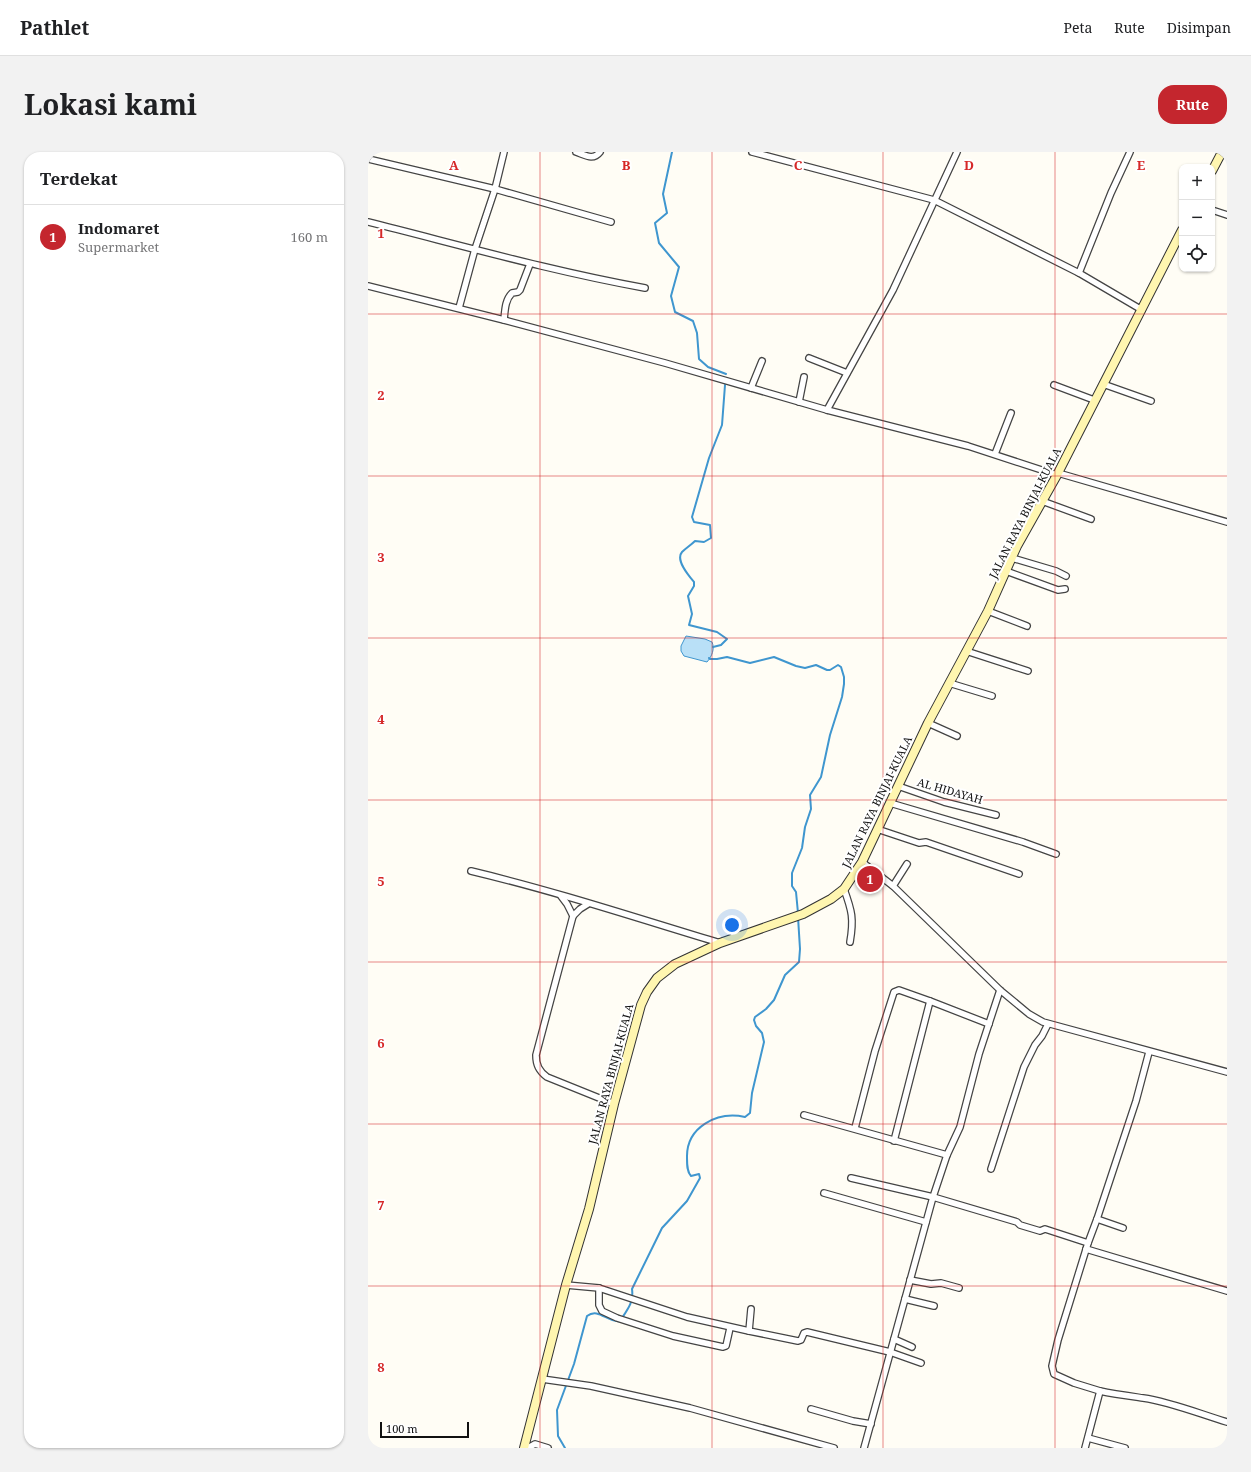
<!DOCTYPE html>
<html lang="id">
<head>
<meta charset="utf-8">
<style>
	body { margin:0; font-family:"Noto Serif",serif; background:#f2f2f2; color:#202124 }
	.controls { position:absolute; right:12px; top:12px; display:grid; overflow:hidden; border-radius:8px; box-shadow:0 1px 3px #0004 }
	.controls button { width:36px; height:36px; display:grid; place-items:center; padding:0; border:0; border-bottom:1px solid #e0e0e0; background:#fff; color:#202124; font:20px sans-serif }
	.scale { position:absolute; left:12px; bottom:10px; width:89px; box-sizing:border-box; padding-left:4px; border:2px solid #111; border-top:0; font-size:11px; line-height:14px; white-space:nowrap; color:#111; -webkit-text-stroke:3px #fff; paint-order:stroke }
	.you { position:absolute; left:364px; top:773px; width:14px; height:14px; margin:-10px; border:3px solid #fff; border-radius:50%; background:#1a73e8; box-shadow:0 0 0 6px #1a73e833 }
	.badge { display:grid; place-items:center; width:26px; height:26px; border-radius:50%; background:#c4262e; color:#fff; font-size:13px; font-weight:700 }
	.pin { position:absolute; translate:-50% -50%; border:2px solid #fff; box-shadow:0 1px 4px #0006 }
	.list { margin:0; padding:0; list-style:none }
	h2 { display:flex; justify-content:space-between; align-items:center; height:52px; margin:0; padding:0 16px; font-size:17px }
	h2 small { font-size:13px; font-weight:400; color:#757577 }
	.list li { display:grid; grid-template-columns:26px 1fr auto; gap:12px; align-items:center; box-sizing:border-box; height:64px; padding:0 16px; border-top:1px solid #e0e0e0 }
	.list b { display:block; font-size:15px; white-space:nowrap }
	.list p { margin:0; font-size:13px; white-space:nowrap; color:#757577 }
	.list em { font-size:13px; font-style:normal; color:#757577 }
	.icon { flex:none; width:22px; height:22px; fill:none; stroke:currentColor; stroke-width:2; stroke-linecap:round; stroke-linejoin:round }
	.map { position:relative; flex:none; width:859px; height:1296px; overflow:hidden; border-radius:16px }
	header { display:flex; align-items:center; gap:24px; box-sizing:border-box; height:56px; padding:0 20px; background:#fff; border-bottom:1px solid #e0e0e0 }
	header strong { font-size:19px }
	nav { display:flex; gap:22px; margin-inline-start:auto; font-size:14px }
	.intro { display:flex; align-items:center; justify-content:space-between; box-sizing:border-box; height:96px; padding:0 24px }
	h1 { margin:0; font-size:28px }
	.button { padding:10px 18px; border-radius:16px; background:#c4262e; color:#fff; font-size:14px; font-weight:700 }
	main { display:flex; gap:24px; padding:0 24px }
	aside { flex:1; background:#fff; border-radius:16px; box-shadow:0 1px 3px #0004 }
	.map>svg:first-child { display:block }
	.water { fill:#b9e0f7; stroke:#3f96cf }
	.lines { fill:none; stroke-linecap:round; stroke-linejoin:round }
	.stream { stroke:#3f96cf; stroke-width:2 }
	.minor-casing { stroke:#444; stroke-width:8 }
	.secondary-casing { stroke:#333; stroke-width:10 }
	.minor { stroke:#fff; stroke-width:5.5 }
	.secondary { stroke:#fff6b0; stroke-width:8 }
	.grid { fill:none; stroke:#d62828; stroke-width:1; stroke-opacity:0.55 }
	.labels { text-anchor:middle; stroke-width:4; stroke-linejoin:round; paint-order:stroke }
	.street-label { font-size:11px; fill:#111; stroke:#fff }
	.grid-label { font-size:13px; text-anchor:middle; font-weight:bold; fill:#d62828; stroke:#fff; stroke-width:4; stroke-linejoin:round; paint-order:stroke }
</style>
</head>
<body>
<header>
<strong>Pathlet</strong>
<nav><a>Peta</a><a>Rute</a><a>Disimpan</a></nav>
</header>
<div class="intro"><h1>Lokasi kami</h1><a class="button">Rute</a></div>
<main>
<aside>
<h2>Terdekat<small></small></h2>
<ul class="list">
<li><span class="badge">1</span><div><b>Indomaret</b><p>Supermarket</p></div><em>160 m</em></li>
</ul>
</aside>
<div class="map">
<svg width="859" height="1296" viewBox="0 0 859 1296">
	<rect width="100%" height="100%" fill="#fffdf5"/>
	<path class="water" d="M 318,484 L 337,487 L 344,490 C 347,497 344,504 339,510 L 316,504 L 313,499 L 313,494 Z"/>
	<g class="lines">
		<g class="stream">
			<polyline points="304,0 295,42 299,61 287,71 291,91 311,115 303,144 307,160 325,169 329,181 331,207 340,215 358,222"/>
			<path d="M 345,495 L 353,493 L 359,487 L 349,480 L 321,473 L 324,462 L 320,444 L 326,434 L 326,430 C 321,424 307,408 314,400 C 318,396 323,393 327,389 L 336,390 L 343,386 L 342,373 L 326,370 L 324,365 L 341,306 L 354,273 L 357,233"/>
			<polyline points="341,506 342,507 349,507 359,505 382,511 406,505 428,514 437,516 448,513 459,518 462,518 470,513 473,515 476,525 476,532 474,545 462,583 453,625 442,643 443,657 437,675 434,696 424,721 424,734 428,740 430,761"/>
			<path d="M 197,1296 L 190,1284 L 189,1258 L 206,1212 L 219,1164 C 231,1155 239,1171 252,1169 C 259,1158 266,1151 264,1137 L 294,1076 L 319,1049 L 332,1026 L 331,1022 L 323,1024 C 319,1020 319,1013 319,1006 C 318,975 349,959 377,965 L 382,961 L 384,941 L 396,890 L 394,881 L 388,874 L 386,868 L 387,865 L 398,857 L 406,848 L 417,823 L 431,810 L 432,797 L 430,765"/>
		</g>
		<g class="minor-casing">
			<g id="minor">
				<path d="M 208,0 C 217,3 225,9 232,0"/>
				<polyline points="384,0 566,48 711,121 774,158"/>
				<polyline points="0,7 127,37 136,0"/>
				<polyline points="844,58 859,63"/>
				<path d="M 0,70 C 92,93 183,119 277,136"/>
				<polyline points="711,121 743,41 762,0"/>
				<polyline points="0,134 136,168 297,211 459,258 600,294 689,323"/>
				<polyline points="91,156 107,97 127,37 243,70"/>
				<path d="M 136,168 C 137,158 137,148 144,141 L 150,140 L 152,138 L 162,112"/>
				<polyline points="441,206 479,221"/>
				<polyline points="735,232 783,249"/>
				<polyline points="686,233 726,248"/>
				<polyline points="383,236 394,209"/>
				<polyline points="431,250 436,225"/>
				<polyline points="459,258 525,138 589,0"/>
				<polyline points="627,302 643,261"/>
				<polyline points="690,321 859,370"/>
				<polyline points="674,349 723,367"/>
				<polyline points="644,406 688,419 698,424"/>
				<polyline points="638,419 690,438 697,437"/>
				<polyline points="620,459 659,474"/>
				<polyline points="598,499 660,519"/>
				<polyline points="581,531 624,544"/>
				<polyline points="560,571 589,584"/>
				<polyline points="530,634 576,650 628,663"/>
				<polyline points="522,651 655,690 688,702"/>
				<polyline points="509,677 551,691 558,690 651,722"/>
				<polyline points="494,710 525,734 632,838 661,862 675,870 859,920"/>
				<path d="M 103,719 C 187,739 269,766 352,791"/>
				<polyline points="525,734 539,712"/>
				<path d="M 476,737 C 484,759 486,767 482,790"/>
				<polyline points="193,744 199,752 205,764"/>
				<path d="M 220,752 L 212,757 L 205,764 L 168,903 C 168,913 171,919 179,925 L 246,952"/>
				<polyline points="436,963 579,1003"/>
				<polyline points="487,976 507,899 526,840 531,838 562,849"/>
				<polyline points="526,989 562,849 621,872"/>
				<polyline points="623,1017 656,915 667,893 674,884 680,872"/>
				<polyline points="483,1026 565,1045 649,1070 652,1073 672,1079 677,1077 720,1091"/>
				<polyline points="456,1041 558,1070"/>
				<polyline points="729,1067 755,1076"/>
				<polyline points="718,1097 859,1139"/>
				<polyline points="542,1128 563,1132 573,1131 591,1136"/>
				<polyline points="198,1133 231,1136 319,1165 381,1179"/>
				<polyline points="231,1136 231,1153 234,1159 249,1166 305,1184 355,1195 358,1194 362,1176"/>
				<polyline points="537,1147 566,1154"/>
				<polyline points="383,1157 381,1179 430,1189 433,1188 436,1181 439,1180 522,1200 553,1211"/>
				<polyline points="526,1187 544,1195"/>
				<polyline points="174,1227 223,1234 322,1256 466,1296"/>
				<path d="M 732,1239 C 746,1242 761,1244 775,1246 C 803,1250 832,1262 859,1270"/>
				<polyline points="443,1257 485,1269 503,1272"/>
				<polyline points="720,1286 757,1296"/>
				<polyline points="160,1296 167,1292 180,1296"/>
				<polyline points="496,1296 565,1045 579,1003 592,975 611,902 632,838"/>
				<polyline points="717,1296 732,1239 706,1231 686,1222 684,1214 690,1188 720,1091 729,1067 768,949 781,900"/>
			</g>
		</g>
		<g class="secondary-casing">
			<g id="secondary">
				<polyline points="844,19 854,0"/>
				<polyline points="156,1296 198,1133 221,1057 246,952 273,853 279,840 289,826 307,812 352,791 435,762 463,747 476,737 494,710 560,571 620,459 649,394 689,323 814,78"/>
			</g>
		</g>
		<use href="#minor" class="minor"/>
		<use href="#secondary" class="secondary"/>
	</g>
	<path class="grid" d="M 172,0 L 172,1296M 344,0 L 344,1296M 515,0 L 515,1296M 687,0 L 687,1296M 0,162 L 859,162M 0,324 L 859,324M 0,486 L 859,486M 0,648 L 859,648M 0,810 L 859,810M 0,972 L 859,972M 0,1134 L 859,1134"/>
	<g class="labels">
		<g class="street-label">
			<text transform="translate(657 361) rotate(-63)" y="4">JALAN RAYA BINJAI-KUALA</text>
			<text transform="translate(582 639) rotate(16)" y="4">AL HIDAYAH</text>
			<text transform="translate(509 650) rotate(-64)" y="4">JALAN RAYA BINJAI-KUALA</text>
			<text transform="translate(243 922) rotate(-75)" y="4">JALAN RAYA BINJAI-KUALA</text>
		</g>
	</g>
	<g class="grid-label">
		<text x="86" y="18">A</text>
		<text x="258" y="18">B</text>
		<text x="430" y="18">C</text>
		<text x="601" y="18">D</text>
		<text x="773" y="18">E</text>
		<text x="13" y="86">1</text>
		<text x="13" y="248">2</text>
		<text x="13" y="410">3</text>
		<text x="13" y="572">4</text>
		<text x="13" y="734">5</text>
		<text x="13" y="896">6</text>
		<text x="13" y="1058">7</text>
		<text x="13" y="1220">8</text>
	</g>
</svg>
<div class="controls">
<button>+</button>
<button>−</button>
<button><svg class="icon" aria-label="locate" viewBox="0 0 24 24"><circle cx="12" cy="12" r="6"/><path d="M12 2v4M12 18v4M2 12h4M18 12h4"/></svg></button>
</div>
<div class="scale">100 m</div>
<div class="you"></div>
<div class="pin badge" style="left:502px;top:727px">1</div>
</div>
</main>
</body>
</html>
